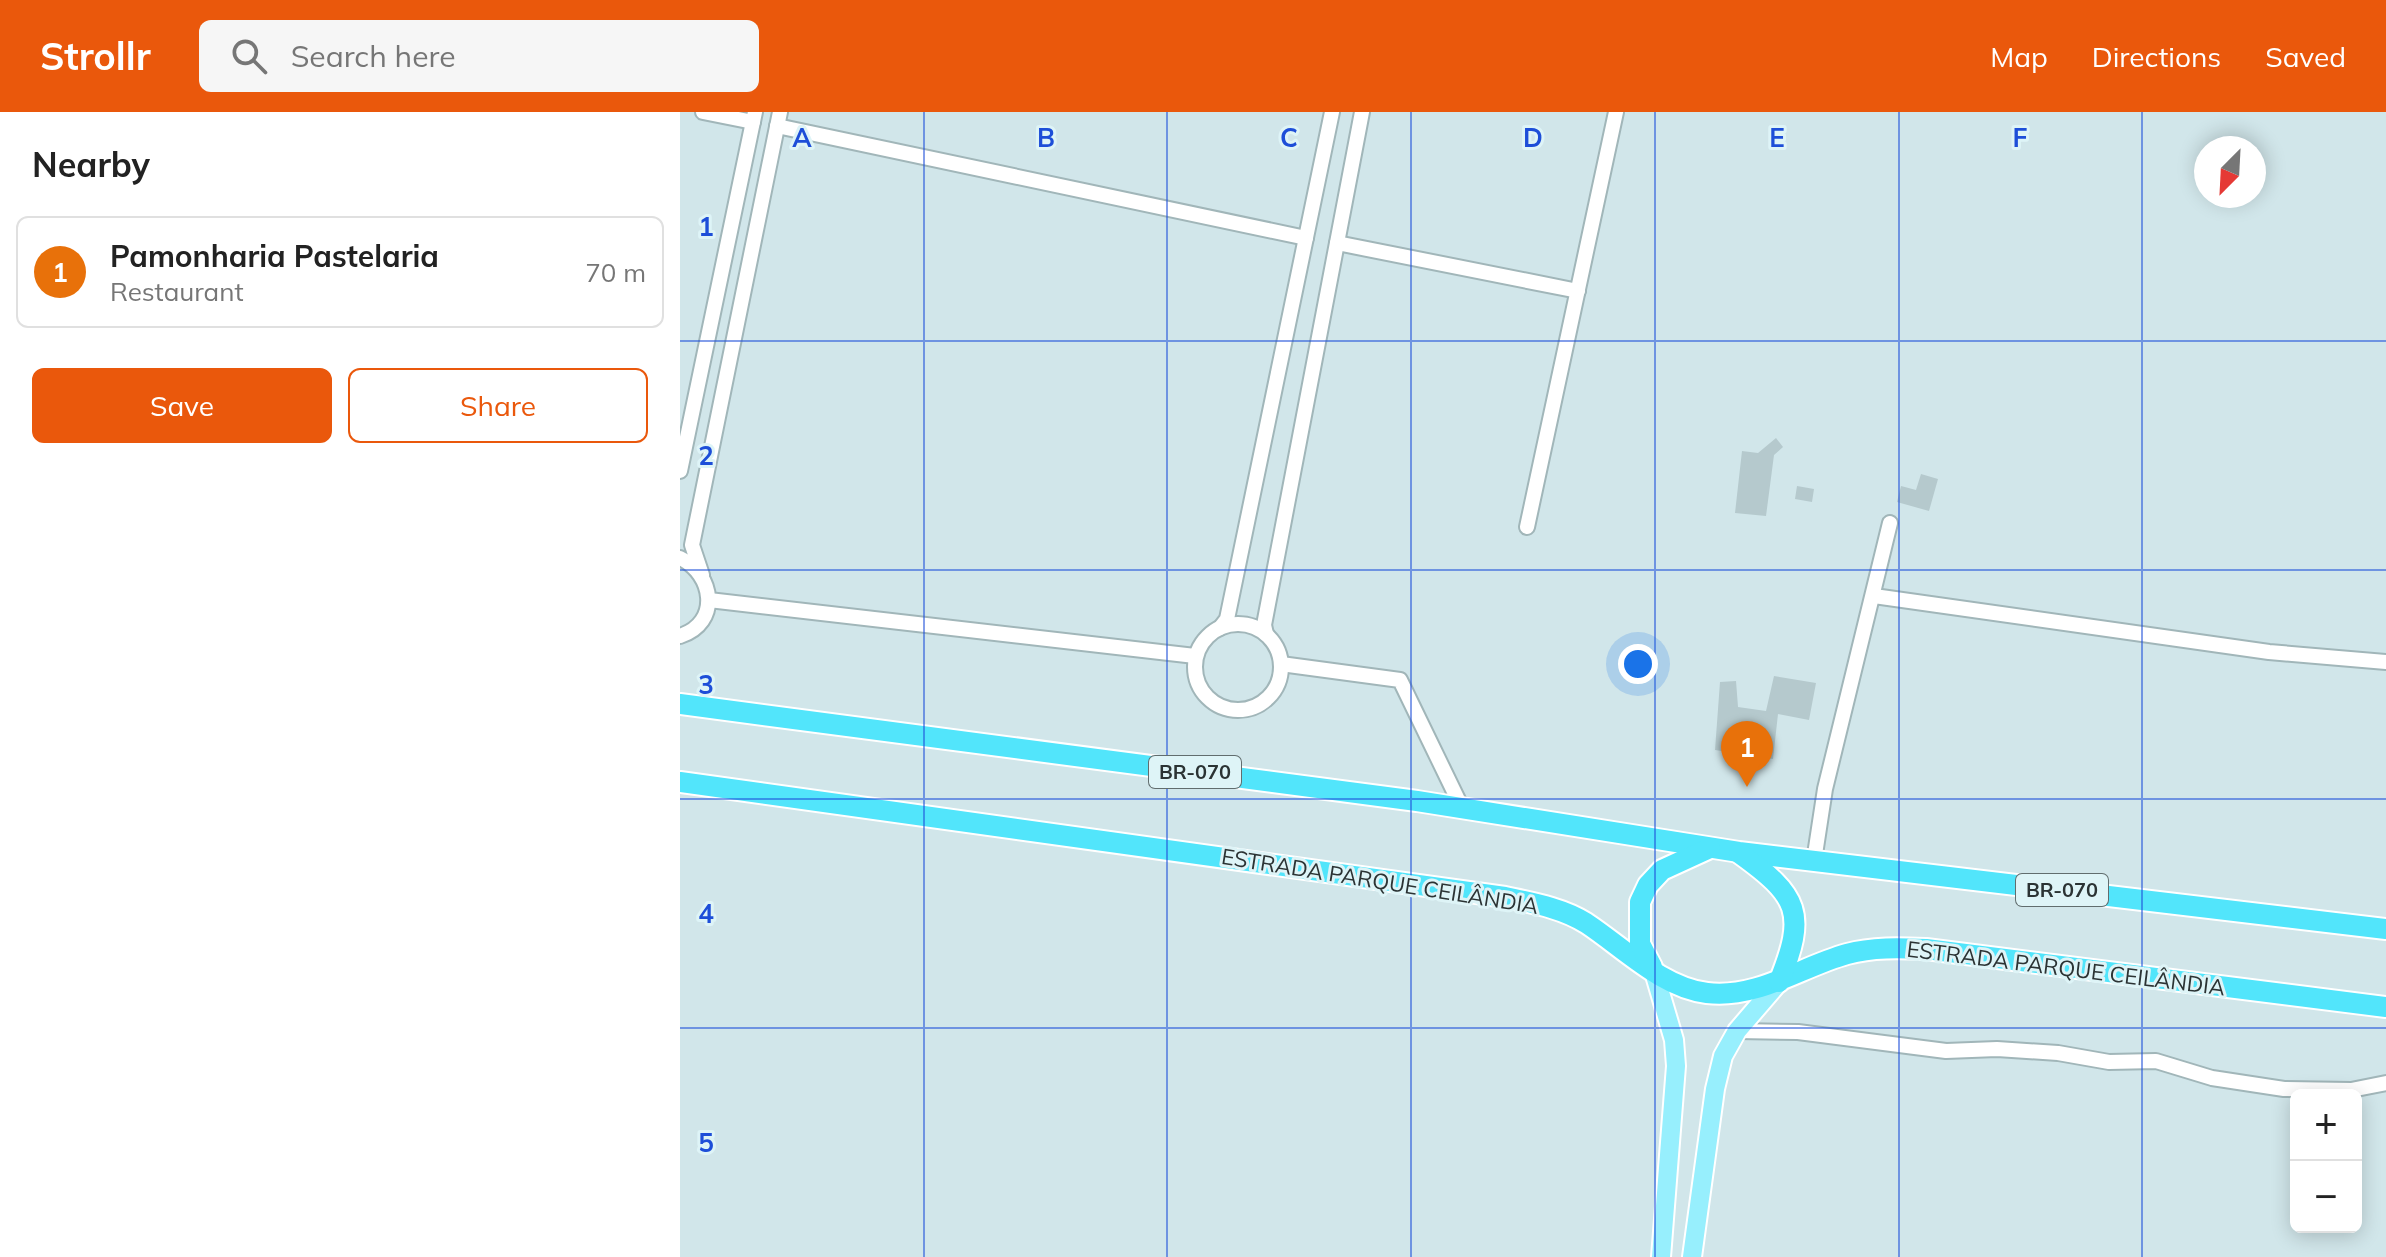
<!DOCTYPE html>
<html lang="en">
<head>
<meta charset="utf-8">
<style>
	body { margin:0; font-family:Mulish,sans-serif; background:#f6f6f6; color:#222 }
	.controls { position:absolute; right:24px; bottom:24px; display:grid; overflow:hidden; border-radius:12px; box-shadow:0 4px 20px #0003 }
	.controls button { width:72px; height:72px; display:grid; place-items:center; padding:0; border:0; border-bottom:2px solid #e0e0e0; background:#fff; color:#222; font:40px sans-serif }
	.compass { position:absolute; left:1514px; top:24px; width:72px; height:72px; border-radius:50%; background:#fff; box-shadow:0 4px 20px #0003; rotate:204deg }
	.you { position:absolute; left:958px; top:552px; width:28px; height:28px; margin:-20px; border:6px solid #fff; border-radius:50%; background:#1a73e8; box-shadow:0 0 0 12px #1a73e833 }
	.badge { display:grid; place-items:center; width:52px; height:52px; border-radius:50%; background:#ea580c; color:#fff; font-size:26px; font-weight:700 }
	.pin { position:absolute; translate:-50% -66px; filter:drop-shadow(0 2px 4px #0008) }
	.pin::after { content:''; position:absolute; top:42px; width:28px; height:24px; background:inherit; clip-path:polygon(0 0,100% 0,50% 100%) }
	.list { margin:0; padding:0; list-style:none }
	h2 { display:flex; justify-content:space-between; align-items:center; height:104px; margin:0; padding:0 32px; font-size:34px }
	h2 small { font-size:26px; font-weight:400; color:#767676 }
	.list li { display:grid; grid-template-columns:52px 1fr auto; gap:24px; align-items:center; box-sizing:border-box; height:112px; margin:0 16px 16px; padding:0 16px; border:2px solid #e0e0e0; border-radius:12px }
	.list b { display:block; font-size:30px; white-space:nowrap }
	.list p { margin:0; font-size:26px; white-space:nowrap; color:#767676 }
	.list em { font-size:26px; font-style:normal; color:#767676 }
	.actions { display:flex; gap:16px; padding:24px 32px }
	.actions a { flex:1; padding:18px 0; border:2px solid #ea580c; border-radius:12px; text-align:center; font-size:28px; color:#ea580c }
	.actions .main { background:#ea580c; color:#fff }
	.icon { flex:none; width:44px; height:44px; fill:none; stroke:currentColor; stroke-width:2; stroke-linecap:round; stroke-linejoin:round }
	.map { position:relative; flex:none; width:1706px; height:1145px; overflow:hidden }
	header { display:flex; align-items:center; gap:48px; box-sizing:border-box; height:112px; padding:0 40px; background:#ea580c; color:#fff }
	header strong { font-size:38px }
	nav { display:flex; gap:44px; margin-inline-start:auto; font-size:28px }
	.search { width:560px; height:72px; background:#f6f6f6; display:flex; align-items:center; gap:20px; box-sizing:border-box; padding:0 28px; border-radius:12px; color:#767676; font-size:30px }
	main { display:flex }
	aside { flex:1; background:#fff }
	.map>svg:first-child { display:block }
	.building { fill:#b5c9cd }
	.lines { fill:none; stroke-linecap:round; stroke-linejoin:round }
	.minor-casing { stroke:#a1b6b9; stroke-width:18 }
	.major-casing { stroke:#fff; stroke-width:22 }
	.highway-casing { stroke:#fff; stroke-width:24 }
	.minor { stroke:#fff; stroke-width:14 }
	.major { stroke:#97effd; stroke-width:18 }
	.highway { stroke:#52e5fb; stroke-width:20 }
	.grid { fill:none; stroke:#1d4ed8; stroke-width:2; stroke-opacity:0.55 }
	.labels { text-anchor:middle; stroke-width:6; stroke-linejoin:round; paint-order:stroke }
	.shield { fill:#def4f7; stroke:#616d6e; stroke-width:2 }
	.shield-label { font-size:20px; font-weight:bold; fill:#2b3334 }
	.street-label { font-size:22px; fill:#2b3334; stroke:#def4f7 }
	.grid-label { font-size:26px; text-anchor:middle; font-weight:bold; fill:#1d4ed8; stroke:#def4f7; stroke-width:6; stroke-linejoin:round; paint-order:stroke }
</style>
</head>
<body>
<header>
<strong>Strollr</strong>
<div class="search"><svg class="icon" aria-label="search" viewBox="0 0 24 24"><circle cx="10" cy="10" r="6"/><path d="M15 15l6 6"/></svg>Search here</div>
<nav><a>Map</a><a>Directions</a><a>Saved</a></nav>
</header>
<main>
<aside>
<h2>Nearby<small></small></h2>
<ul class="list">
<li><span class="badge" style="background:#e8710a">1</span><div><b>Pamonharia Pastelaria</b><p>Restaurant</p></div><em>70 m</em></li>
</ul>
<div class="actions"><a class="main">Save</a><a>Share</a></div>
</aside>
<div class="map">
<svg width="1706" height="1145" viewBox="0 0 1706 1145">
	<rect width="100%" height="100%" fill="#d1e6ea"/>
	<g class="building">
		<polygon points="1096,326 1103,335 1094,343 1086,404 1055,401 1062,339 1078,341"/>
		<polygon points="1241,362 1258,367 1249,399 1217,390 1221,374 1236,378"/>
		<polygon points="1117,374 1134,377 1132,390 1115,387"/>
		<polygon points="1094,564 1136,571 1129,608 1098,602 1093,647 1035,638 1040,570 1056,569 1058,595 1086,599"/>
	</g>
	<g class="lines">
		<g class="minor-casing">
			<g id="minor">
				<polyline points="23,0 73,10"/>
				<polyline points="97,14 626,126"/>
				<polyline points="657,131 898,179"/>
				<polyline points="0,359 75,0"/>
				<polyline points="847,415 936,0"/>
				<path d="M 0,446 C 34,462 41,511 0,524"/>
				<polyline points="22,463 12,433 100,0"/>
				<polyline points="1194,484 1589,540 1706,550"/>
				<polyline points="29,488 515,544"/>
				<circle cx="558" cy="555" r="43"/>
				<polyline points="540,516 547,507 652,0"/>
				<polyline points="586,522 584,513 682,0"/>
				<polyline points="601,552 720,568 782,696"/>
				<polyline points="1134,749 1145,677 1210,411"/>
				<polyline points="1057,919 1118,920 1266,939 1317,937 1378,941 1429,950 1476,949 1532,966 1604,977 1671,978 1706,971"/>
			</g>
		</g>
		<g class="major-casing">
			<g id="major">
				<polyline points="974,860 994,928 996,954 981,1145"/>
				<polyline points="1012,1145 1035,977 1043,944 1057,919 1099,870"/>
			</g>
		</g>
		<g class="highway-casing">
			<g id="highway">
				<polyline points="0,592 737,689 1059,740 1706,817"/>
				<path d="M 0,670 L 825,785 C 853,791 882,796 906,811 C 944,836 981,875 1027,881 C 1078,887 1120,855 1167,842 C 1193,835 1219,836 1246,837 L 1706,895"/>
				<path d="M 1059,741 C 1119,784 1127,801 1099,870"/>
				<polyline points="972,855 960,832 960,790 968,773 982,758 1030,736"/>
			</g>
		</g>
		<use href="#minor" class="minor"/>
		<use href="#major" class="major"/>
		<use href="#highway" class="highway"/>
	</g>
	<path class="grid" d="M 244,0 L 244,1145M 487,0 L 487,1145M 731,0 L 731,1145M 975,0 L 975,1145M 1219,0 L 1219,1145M 1462,0 L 1462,1145M 0,229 L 1706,229M 0,458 L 1706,458M 0,687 L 1706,687M 0,916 L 1706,916"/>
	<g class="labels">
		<g class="shield">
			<rect x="469" y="644" width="92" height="32" rx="6"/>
			<rect x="1336" y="762" width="92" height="32" rx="6"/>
		</g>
		<g class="shield-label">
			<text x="515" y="667">BR-070</text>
			<text x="1382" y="785">BR-070</text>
		</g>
		<g class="street-label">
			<text transform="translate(700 769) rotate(9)" y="8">ESTRADA PARQUE CEILÂNDIA</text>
			<text transform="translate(1386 856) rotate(7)" y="8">ESTRADA PARQUE CEILÂNDIA</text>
		</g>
	</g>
	<g class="grid-label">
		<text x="122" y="35">A</text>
		<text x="366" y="35">B</text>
		<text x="609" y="35">C</text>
		<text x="853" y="35">D</text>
		<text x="1097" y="35">E</text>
		<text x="1340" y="35">F</text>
		<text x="26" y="124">1</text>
		<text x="26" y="353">2</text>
		<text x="26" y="582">3</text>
		<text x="26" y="811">4</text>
		<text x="26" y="1040">5</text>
	</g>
</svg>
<div class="controls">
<button>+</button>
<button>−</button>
</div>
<svg class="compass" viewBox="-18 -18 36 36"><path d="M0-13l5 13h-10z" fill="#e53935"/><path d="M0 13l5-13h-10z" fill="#767676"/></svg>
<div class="you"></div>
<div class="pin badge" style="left:1067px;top:675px;background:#e8710a">1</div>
</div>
</main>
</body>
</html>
